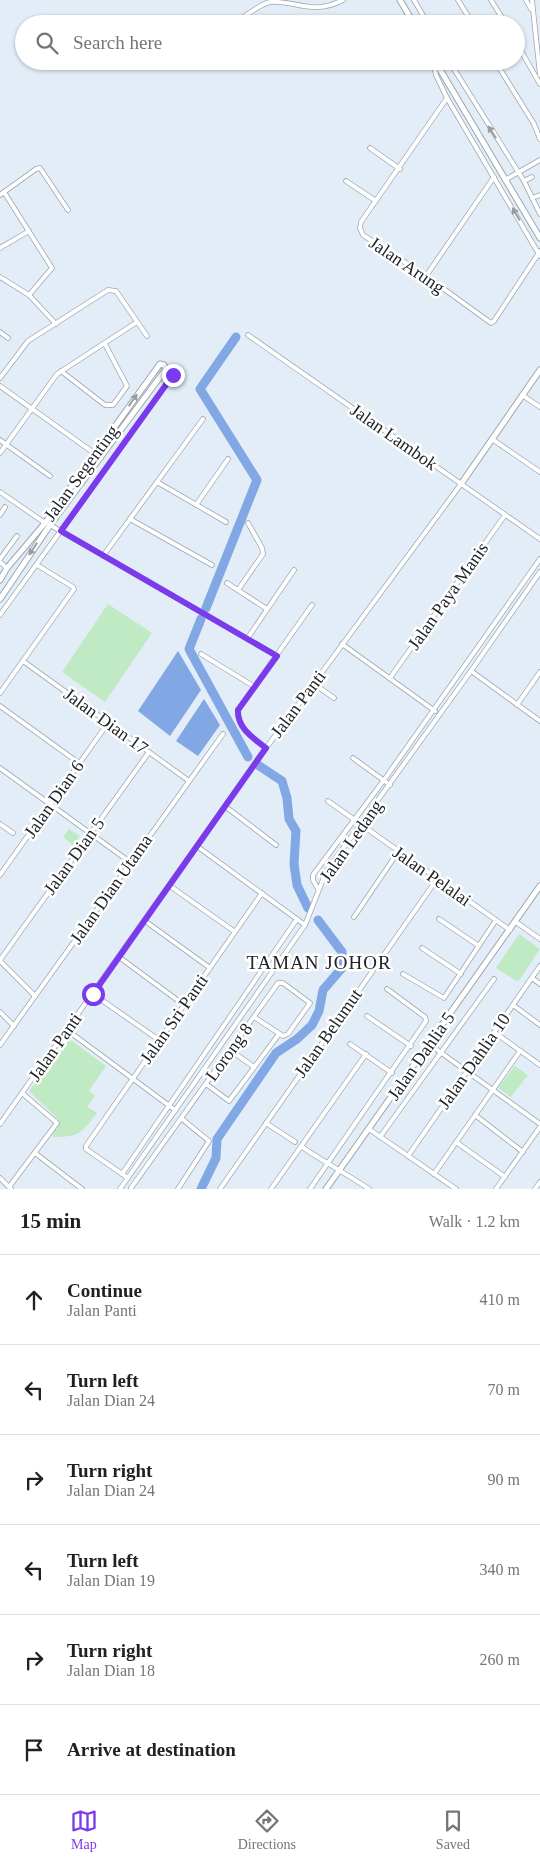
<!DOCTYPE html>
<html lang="en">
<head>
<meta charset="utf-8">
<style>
	body { margin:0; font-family:"Times New Roman",serif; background:#f6f6f6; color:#202124 }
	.stop { position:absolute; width:15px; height:15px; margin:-11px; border:4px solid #7c3aed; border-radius:50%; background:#fff }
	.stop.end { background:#7c3aed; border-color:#fff; box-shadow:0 1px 5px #0008 }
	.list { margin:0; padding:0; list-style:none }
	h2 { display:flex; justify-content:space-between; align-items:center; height:65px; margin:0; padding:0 20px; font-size:21px }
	h2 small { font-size:16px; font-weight:400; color:#757577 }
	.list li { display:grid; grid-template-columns:32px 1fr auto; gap:15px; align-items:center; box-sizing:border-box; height:90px; padding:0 20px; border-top:1px solid #e0e0e0 }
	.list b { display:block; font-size:19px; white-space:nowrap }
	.list p { margin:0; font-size:16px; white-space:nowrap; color:#757577 }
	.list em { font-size:16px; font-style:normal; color:#757577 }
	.icon { flex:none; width:28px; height:28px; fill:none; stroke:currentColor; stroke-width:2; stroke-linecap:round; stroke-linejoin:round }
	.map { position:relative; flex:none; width:540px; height:1189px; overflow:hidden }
	.search { position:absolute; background:#fff; box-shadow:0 1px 4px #0004; left:15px; right:15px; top:15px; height:55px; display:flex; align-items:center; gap:12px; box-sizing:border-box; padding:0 18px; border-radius:28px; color:#757577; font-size:19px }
	.sheet { height:605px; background:#fff }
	nav { display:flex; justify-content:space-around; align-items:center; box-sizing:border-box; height:70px; border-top:1px solid #e0e0e0; background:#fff; font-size:14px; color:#757577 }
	nav a { display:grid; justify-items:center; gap:2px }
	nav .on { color:#7c3aed }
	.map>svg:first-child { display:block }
	.green { fill:#bfeac4 }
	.water { fill:#81a7e4 }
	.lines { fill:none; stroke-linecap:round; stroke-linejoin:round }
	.river { stroke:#81a7e4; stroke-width:9 }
	.minor-casing { stroke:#9da7af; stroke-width:5.5 }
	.tertiary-casing { stroke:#9da7af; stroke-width:7 }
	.minor { stroke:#fff; stroke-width:4 }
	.tertiary { stroke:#fff; stroke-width:5 }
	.oneway { fill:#9b9c9e }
	.route { stroke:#7c3aed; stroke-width:6 }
	.labels { text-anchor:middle; stroke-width:5; stroke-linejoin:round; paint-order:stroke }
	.street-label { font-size:18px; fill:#212428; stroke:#fff }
	.neighbourhood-label { font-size:19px; letter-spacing:1px; fill:#212428; stroke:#fff }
</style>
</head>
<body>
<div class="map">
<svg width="540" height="1189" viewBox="0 0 540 1189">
	<rect width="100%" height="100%" fill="#e3edf7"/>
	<g class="green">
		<polygon points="108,604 152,633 105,702 62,672"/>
		<polygon points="69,829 80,836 73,845 63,837"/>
		<polygon points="519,934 540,949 518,982 496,968"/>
		<path d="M 68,1038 L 106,1066 L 89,1091 L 95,1096 L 87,1107 L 97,1113 C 81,1134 79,1137 52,1137 L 59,1120 L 29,1091 Z"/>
		<polygon points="515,1066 528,1075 511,1097 498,1088"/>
	</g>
	<g class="water">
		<polygon points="178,651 201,690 170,736 138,711"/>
		<polygon points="204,699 220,725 198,756 176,741"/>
	</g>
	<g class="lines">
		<g class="river">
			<polyline points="206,608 257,480 200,389 236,337"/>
			<polyline points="201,619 189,649 248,757"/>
			<polyline points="258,765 282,781 287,798 289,819 296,831 294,864 297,885 308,908"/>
			<polyline points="201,1189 216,1158 217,1139 276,1053 297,1039 312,1025 319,1011 323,990 342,968 342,952 318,920"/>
		</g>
		<g class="minor-casing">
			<g id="minor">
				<polyline points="414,0 428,24"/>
				<polyline points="458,0 473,24"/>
				<polyline points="491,0 506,24"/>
				<polyline points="526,0 531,9"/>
				<polyline points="532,0 540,75"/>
				<path d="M 233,24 C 244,17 258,5 270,2 C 296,0 312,16 343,0"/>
				<polyline points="516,42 540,84"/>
				<polyline points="433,61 436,75 447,98 540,256"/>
				<polyline points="449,61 524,181 532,177"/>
				<polyline points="495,61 534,124 540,139"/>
				<polyline points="447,98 361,222 360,228 363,235 426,276 491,323 494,321 540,251"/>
				<polyline points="370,148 400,169"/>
				<polyline points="505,180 540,160"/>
				<polyline points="346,181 376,201"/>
				<polyline points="524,181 540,214"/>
				<polyline points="4,192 52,268 29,295"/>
				<polyline points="0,195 36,169 40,168 68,210"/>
				<polyline points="532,198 540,195"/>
				<polyline points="0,248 29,231"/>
				<polyline points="426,276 494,177"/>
				<polyline points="0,277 29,295 56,324"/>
				<polyline points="0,332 8,338"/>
				<polyline points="248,335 540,539"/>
				<polyline points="61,371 105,405 113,405 127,386 105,344"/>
				<polyline points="0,378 28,341 108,290 116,291 147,336"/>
				<polyline points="0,386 101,458"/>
				<polyline points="522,395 540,407"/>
				<polyline points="492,439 540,472"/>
				<polyline points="0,440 50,476"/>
				<polyline points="0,453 57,374 137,322"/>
				<polyline points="157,482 226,522"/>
				<polyline points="0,492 45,523"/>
				<polyline points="196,505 228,459"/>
				<polyline points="0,515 5,507"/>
				<polyline points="130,519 212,565"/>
				<polyline points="50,525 277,656"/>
				<polyline points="103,556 203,419"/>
				<polyline points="0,559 17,536"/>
				<polyline points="0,562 7,568"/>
				<polyline points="227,583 267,609"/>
				<polyline points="238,590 263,554 262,548 248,523"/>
				<polyline points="0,615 173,375 176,376"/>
				<polyline points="247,639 294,570"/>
				<polyline points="342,644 435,711"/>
				<polyline points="201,654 255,687"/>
				<polyline points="23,661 189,781"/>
				<polyline points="471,671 540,721"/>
				<polyline points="390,678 505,515"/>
				<polyline points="314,684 334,698"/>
				<polyline points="0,693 74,589 73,587 37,565"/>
				<polyline points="517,705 540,672"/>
				<polyline points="0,706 79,763"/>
				<path d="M 266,748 C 253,738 237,728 238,710 L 312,605"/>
				<polyline points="353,758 390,785"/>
				<polyline points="0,768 130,862"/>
				<polyline points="328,801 510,930"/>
				<polyline points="226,807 276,845"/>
				<polyline points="0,824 13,833"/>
				<polyline points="198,847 305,925"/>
				<polyline points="0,875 108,723"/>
				<polyline points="170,886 235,932"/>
				<polyline points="318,889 313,880 313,875 384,780 540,559"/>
				<polyline points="354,917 398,852"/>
				<polyline points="439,919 479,946"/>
				<polyline points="145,921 210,968"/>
				<polyline points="516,922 540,939"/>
				<polyline points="422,948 461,974"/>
				<polyline points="119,957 184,1005"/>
				<polyline points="0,960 149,752"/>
				<polyline points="0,961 35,996"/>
				<polyline points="403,974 444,998 496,920"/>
				<polyline points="532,978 540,984"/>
				<polyline points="93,994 159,1040"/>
				<polyline points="513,1005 540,1025"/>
				<polyline points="0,1012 14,1026"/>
				<polyline points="367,1016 411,1046"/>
				<polyline points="67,1030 175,1110"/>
				<polyline points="494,1032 540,1065"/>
				<polyline points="350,1044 392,1073"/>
				<polyline points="429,1044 540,1124"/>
				<polyline points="0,1045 223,734"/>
				<polyline points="230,1050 254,1067"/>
				<polyline points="206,1084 229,1101 279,1034"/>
				<polyline points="475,1115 523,1152"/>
				<polyline points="266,1123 295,1142"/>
				<polyline points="0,1124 266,748 461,484"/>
				<polyline points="369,1129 456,1189"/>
				<polyline points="380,1137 494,979"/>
				<polyline points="456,1142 505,1177"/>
				<path d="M 302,1147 C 324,1162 347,1174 369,1189"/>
				<polyline points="35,1153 82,1189"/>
				<polyline points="408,1156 540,966"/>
				<polyline points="122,1174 297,919"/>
				<polyline points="434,1174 520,1051"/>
				<polyline points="0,1178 11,1189"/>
				<polyline points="128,1178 86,1149 86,1146 262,893"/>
				<polyline points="9,1187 57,1123 22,1093"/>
				<polyline points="131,1188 278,983 283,983 310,1003 288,1034 283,1036 254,1017"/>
				<polyline points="120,1189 305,925 326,872 471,671 540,572"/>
				<polyline points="178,1189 209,1141 181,1118"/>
				<polyline points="220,1189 437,879"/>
				<polyline points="271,1189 366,1054"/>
				<polyline points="310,1189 426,1021 425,1017 387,989"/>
				<polyline points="496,1189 540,1127"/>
				<polyline points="535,1189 540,1182"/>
			</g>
		</g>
		<g class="tertiary-casing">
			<g id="tertiary">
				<polyline points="400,0 414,24"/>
				<polyline points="435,61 540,238"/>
				<polyline points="461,484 540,370"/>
				<polyline points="0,580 7,568 45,523 160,364 164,365 166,369 50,525 0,599"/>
				<polyline points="326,1189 540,886"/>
			</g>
		</g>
		<use href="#minor" class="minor"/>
		<use href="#tertiary" class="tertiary"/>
	</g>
	<defs><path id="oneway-solid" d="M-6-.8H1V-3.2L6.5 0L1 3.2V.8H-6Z" transform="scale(1.25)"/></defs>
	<g class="oneway">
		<use href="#oneway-solid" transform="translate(492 132) rotate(-123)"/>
		<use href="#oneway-solid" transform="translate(516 214) rotate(-120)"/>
		<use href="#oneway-solid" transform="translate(133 400) rotate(-54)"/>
		<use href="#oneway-solid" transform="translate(33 549) rotate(124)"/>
	</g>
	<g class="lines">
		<path class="route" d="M 93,994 L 266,748 C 253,738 237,728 238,710 L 277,656 L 61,531 L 173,375"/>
	</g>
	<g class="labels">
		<g class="street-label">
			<text transform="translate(407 265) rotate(34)" y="6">Jalan Arung</text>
			<text transform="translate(394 437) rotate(35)" y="6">Jalan Lambok</text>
			<text transform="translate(81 473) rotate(-54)" y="6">Jalan Segenting</text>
			<text transform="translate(448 596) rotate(-55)" y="6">Jalan Paya Manis</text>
			<text transform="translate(298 704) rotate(-53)" y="6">Jalan Panti</text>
			<text transform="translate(106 721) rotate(36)" y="6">Jalan Dian 17</text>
			<text transform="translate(54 799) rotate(-55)" y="6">Jalan Dian 6</text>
			<text transform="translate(351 841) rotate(-55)" y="6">Jalan Ledang</text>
			<text transform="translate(74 856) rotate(-54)" y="6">Jalan Dian 5</text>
			<text transform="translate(432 876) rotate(35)" y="6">Jalan Pelalai</text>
			<text transform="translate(111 889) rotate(-55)" y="6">Jalan Dian Utama</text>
			<text transform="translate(174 1019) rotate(-55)" y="6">Jalan Sri Panti</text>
			<text transform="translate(328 1033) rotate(-55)" y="6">Jalan Belumut</text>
			<text transform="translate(55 1047) rotate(-55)" y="6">Jalan Panti</text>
			<text transform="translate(229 1052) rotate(-54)" y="6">Lorong 8</text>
			<text transform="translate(421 1056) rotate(-55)" y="6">Jalan Dahlia 5</text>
			<text transform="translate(474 1061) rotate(-55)" y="6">Jalan Dahlia 10</text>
		</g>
		<g class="neighbourhood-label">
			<text x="319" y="969">TAMAN JOHOR</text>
		</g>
	</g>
</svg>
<div class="stop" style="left:93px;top:994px"></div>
<div class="stop end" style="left:173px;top:375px"></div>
<div class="search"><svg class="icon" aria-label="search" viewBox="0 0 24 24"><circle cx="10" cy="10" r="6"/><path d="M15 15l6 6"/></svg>Search here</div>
</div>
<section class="sheet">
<h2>15 min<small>Walk · 1.2 km</small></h2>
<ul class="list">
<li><svg class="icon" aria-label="ahead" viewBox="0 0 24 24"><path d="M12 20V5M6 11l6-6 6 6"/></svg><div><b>Continue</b><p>Jalan Panti</p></div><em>410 m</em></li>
<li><svg class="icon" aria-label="left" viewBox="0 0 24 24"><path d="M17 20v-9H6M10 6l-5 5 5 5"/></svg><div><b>Turn left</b><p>Jalan Dian 24</p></div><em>70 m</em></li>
<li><svg class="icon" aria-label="right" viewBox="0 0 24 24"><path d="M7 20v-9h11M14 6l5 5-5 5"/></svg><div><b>Turn right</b><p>Jalan Dian 24</p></div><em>90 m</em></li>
<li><svg class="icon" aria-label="left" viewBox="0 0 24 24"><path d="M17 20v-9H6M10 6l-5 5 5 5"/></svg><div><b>Turn left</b><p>Jalan Dian 19</p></div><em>340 m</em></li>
<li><svg class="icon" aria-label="right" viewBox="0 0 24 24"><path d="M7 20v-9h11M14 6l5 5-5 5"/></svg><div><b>Turn right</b><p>Jalan Dian 18</p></div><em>260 m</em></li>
<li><svg class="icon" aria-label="arrive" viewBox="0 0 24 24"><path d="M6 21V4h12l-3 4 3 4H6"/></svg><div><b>Arrive at destination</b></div></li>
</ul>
</section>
<nav>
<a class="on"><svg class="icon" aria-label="map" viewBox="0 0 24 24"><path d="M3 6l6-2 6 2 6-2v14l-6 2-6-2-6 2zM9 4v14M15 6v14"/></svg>Map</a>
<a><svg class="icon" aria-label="directions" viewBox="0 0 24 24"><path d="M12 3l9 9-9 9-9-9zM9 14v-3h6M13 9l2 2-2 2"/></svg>Directions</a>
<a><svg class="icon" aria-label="saved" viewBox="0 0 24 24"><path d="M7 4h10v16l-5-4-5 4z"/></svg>Saved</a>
</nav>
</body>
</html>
